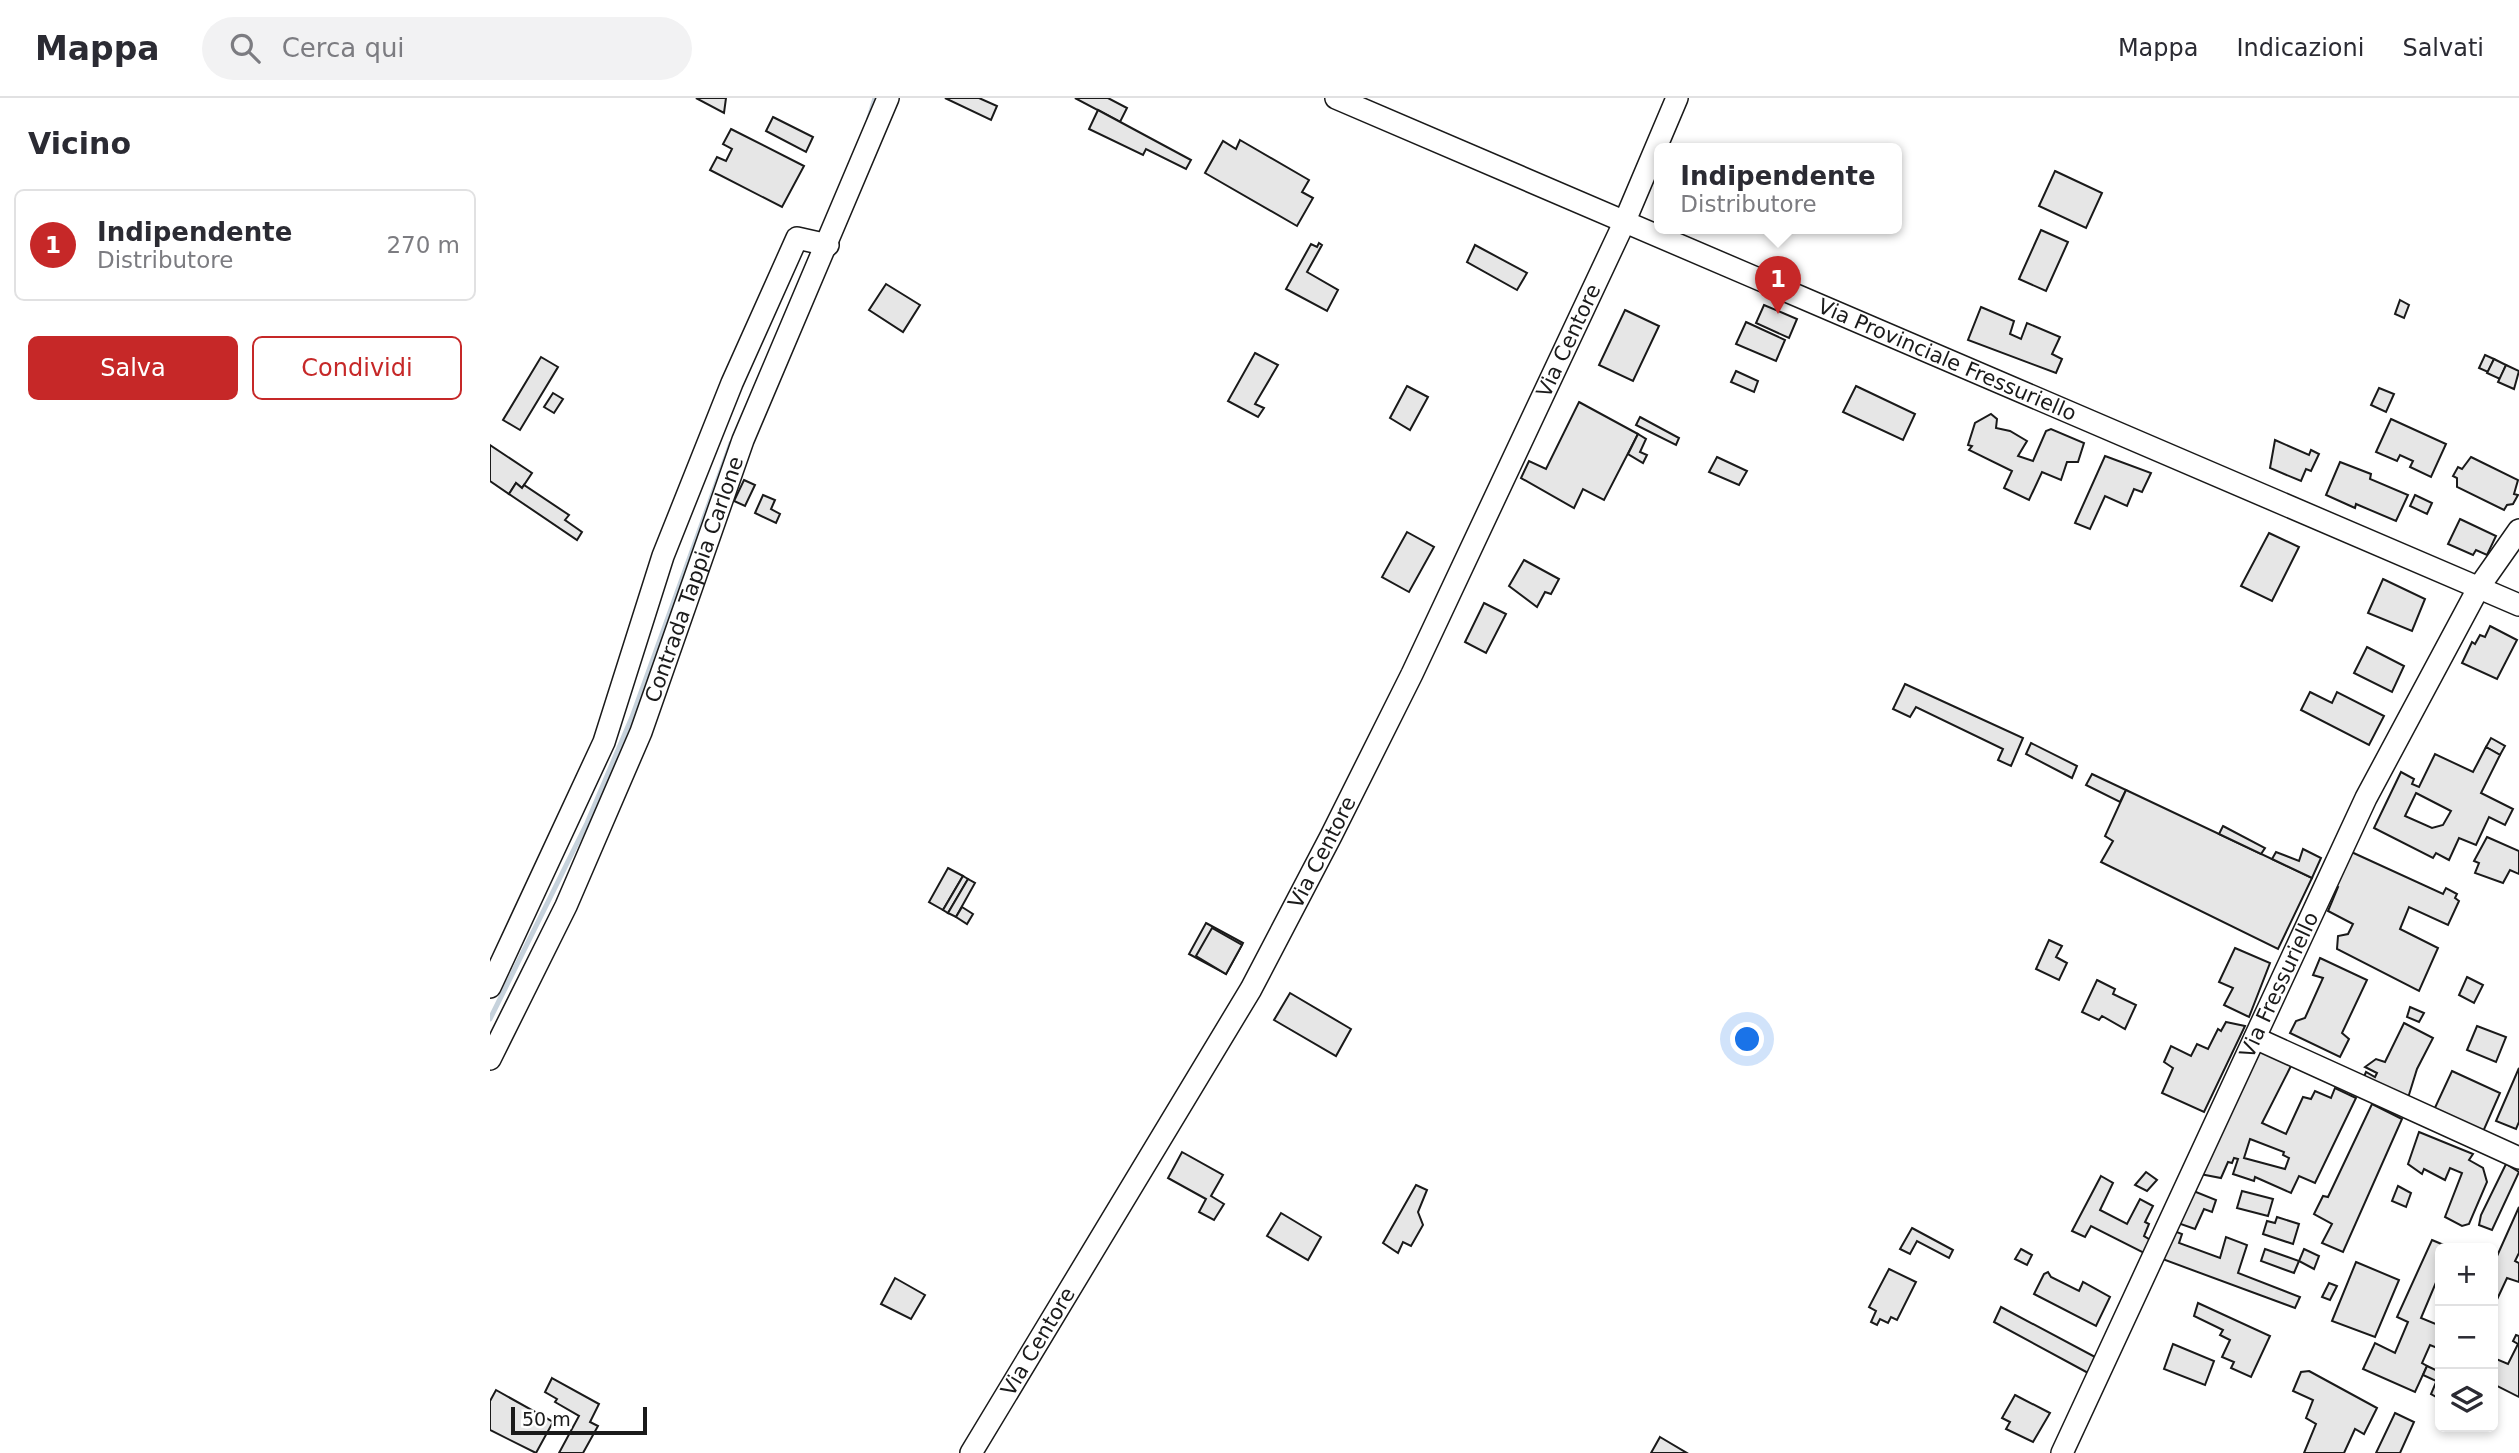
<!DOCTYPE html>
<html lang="it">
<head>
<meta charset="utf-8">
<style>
	body { margin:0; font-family:"DejaVu Sans",sans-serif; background:#f2f2f3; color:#2b2b33 }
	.controls { position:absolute; right:21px; bottom:21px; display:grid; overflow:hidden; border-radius:10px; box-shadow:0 4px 10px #0003 }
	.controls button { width:63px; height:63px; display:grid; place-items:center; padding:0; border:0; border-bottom:2px solid #e1e1e2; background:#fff; color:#2b2b33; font:35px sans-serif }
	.scale { position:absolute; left:21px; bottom:18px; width:136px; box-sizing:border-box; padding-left:7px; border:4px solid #1a1a1a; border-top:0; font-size:19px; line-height:24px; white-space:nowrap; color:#1a1a1a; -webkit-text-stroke:5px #fff; paint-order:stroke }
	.you { position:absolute; left:1258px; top:942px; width:24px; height:24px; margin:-18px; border:5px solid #fff; border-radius:50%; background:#1a73e8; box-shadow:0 0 0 10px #1a73e833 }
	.badge { display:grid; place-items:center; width:46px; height:46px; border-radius:50%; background:#c62828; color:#fff; font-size:23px; font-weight:700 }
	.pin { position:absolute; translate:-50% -58px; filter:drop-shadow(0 2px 4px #0008) }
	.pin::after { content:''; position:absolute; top:37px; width:24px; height:21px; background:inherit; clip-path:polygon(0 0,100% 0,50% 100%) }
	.popup { position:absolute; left:1164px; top:45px; width:248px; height:91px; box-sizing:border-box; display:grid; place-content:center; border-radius:10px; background:#fff; filter:drop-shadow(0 2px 5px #0005); font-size:23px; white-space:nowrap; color:#7c7c81 }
	.popup b { font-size:26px; color:#2b2b33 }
	.popup::after { content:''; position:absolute; left:50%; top:100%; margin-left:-14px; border:14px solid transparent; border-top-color:#fff }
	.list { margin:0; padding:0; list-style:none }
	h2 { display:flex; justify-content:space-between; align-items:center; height:91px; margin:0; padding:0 28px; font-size:30px }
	h2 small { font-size:23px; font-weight:400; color:#7c7c81 }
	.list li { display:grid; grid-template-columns:46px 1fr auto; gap:21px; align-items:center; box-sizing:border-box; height:112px; margin:0 14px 14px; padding:0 14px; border:2px solid #e1e1e2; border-radius:10px }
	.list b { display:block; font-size:26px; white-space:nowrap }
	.list p { margin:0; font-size:23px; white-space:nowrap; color:#7c7c81 }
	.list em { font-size:23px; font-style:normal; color:#7c7c81 }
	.actions { display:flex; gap:14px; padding:21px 28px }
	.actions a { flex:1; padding:16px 0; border:2px solid #c62828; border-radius:10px; text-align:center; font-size:24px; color:#c62828 }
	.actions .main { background:#c62828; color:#fff }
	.icon { flex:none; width:38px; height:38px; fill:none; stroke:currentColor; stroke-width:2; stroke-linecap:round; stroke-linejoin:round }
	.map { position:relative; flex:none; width:2029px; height:1355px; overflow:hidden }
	header { display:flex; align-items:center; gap:42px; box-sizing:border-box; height:98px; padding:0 35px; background:#fff; border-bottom:2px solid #e1e1e2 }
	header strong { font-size:33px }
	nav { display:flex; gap:38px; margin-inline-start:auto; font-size:24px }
	.search { width:490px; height:63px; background:#f2f2f3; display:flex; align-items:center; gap:18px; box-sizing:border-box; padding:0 24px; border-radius:38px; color:#7c7c81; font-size:26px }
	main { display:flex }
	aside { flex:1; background:#fff }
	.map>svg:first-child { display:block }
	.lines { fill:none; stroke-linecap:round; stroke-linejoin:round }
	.stream { stroke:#c6d2dc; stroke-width:5 }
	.building { fill:#e6e6e6; stroke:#1a1a1a; stroke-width:2; fill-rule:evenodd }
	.minor-casing { stroke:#1a1a1a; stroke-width:24 }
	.minor { stroke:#fff; stroke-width:21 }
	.labels { text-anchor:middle; stroke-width:5; stroke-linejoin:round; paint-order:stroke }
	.street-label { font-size:21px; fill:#1a1a1a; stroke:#fff }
</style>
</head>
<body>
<header>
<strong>Mappa</strong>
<div class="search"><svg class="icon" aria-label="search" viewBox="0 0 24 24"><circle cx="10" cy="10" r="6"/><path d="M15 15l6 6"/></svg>Cerca qui</div>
<nav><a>Mappa</a><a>Indicazioni</a><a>Salvati</a></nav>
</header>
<main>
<aside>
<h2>Vicino<small></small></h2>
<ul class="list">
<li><span class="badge">1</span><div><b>Indipendente</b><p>Distributore</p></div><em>270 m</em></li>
</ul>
<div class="actions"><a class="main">Salva</a><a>Condividi</a></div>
</aside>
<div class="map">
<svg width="2029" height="1355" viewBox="0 0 2029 1355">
	<rect width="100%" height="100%" fill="#fff"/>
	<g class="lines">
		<g class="stream">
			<polyline points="379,20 385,0"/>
			<polyline points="0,921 97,725 142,619 241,345"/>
		</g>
	</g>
	<g class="building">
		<polygon points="206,0 236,0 234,15"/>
		<polygon points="455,0 489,0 507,8 501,22"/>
		<polygon points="585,0 618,0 637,10 630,24"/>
		<polygon points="608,12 701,62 696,71 656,51 653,57 599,31"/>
		<polygon points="283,19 323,39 316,54 276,33"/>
		<polygon points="241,31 314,68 292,109 220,72 227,59 236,63 242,51 233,46"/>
		<polygon points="750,42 819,82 812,94 823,100 807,128 715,75 733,43 746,51"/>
		<polygon points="1565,73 1612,95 1596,130 1549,108"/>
		<polygon points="1551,132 1578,144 1556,193 1529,181"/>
		<polygon points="829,145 832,147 817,174 848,192 837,213 796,191 821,146 827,149"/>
		<polygon points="985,147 1037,175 1027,192 977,164"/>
		<polygon points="396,186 430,207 413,234 379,212"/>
		<polygon points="1910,202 1919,207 1914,220 1905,216"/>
		<polygon points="1274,207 1307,221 1299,240 1266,225"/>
		<polygon points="1491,209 1524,223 1520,236 1531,241 1537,225 1570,239 1562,256 1572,261 1566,275 1478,242"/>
		<polygon points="1135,212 1169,228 1143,283 1109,267"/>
		<polygon points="1256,224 1295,242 1286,263 1246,246"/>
		<polygon points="765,255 788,267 765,306 774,310 768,319 738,303"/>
		<polygon points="1995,257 2004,261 1998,274 1989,270"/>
		<polygon points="51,259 68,269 30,332 13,322"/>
		<polygon points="2004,261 2016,267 2010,281 1997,275"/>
		<polygon points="2016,267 2029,273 2024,291 2008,284"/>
		<polygon points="1246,273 1268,283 1264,294 1241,284"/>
		<polygon points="917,288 938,299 920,332 900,320"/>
		<polygon points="1366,288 1425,316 1413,342 1353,314"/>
		<polygon points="1889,290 1904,296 1896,314 1881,307"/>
		<polygon points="63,295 73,301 64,315 54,309"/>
		<polygon points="1089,304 1148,336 1114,402 1093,391 1084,410 1031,380 1039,363 1056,371"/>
		<polygon points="1501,316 1507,321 1506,330 1520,333 1537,343 1528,358 1543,363 1556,333 1561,331 1594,345 1588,364 1577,364 1571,382 1552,374 1539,402 1514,390 1522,373 1479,352 1482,348 1478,347 1485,325"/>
		<polygon points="1150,319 1189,340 1186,347 1146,327"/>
		<polygon points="1901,321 1956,346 1941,379 1920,369 1923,363 1910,357 1907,363 1886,354"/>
		<polygon points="1148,336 1156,341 1150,354 1157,357 1153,365 1138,356"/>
		<polygon points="1785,342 1819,357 1821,352 1829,356 1821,373 1816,371 1811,383 1780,370"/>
		<polygon points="0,347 42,375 32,390 26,385 19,396 0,383"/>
		<polygon points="1615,358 1661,375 1652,394 1644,391 1637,408 1615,398 1600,431 1585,425"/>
		<polygon points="1227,359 1257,373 1249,387 1219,374"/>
		<polygon points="1981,359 2028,382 2024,396 2028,397 2023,406 2017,407 2014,412 1967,389 1967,380 1963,378 1968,369 1972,371"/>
		<polygon points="1850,364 1881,376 1880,381 1918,397 1906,423 1866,406 1865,410 1836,397"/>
		<polygon points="254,382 265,387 255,408 244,403"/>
		<polygon points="26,385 32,390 34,387 79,417 75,422 92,434 87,442 19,396"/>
		<polygon points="273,397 285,402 281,411 290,416 286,425 265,415"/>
		<polygon points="1925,397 1942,405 1937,416 1920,408"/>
		<polygon points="1970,421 2006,438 1997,457 1986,452 1983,457 1958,446"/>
		<polygon points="917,434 944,449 919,494 892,479"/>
		<polygon points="1779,435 1809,449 1782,503 1751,488"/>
		<polygon points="1034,462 1069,481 1061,496 1055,494 1047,509 1019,488"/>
		<polygon points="1893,481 1935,501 1922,533 1878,515"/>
		<polygon points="994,505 1016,516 996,555 975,544"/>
		<polygon points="2000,528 2027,542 2007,581 1972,565 1982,544 1985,546 1990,537 1995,539"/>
		<polygon points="1877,549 1914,568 1902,594 1864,575"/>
		<polygon points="1415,586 1533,640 1521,668 1508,662 1513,651 1426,609 1420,619 1403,611"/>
		<polygon points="1820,594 1842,605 1847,594 1894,618 1879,647 1811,612"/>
		<polygon points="2001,640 2015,648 2010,657 1996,649"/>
		<polygon points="1541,645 1587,668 1582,680 1536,656"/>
		<path d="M 1996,649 L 2010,657 L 1991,695 L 2023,711 L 2015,727 L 1999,719 L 1986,747 L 1969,740 L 1959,762 L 1946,755 L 1943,760 L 1884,730 L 1911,674 L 1924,681 L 1922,686 L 1929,689 L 1945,656 L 1983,674 ZM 1926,695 L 1961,713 L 1953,727 L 1942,730 L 1915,718 Z"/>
		<polygon points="1602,676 1636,692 1630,704 1596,687"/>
		<polygon points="1636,692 1822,780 1788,851 1611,764 1623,743 1615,738"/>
		<polygon points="1733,728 1775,750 1771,756 1729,736"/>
		<polygon points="1997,739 2029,753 2029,776 2020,772 2013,785 1985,775 1989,765 1984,763"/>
		<polygon points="1813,751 1831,760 1822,780 1782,761 1786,754 1809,763"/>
		<polygon points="1857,752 1953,796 1956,790 1967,796 1965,800 1969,803 1958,827 1919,809 1910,831 1948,850 1929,893 1847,851 1848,838 1858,836 1863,826 1838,813 1848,789 1841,786"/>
		<polygon points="458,770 473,778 453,812 439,804"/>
		<polygon points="473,778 478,781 458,815 453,812"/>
		<polygon points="478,781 485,785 466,819 458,815"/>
		<polygon points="472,809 483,816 477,826 466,819"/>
		<polygon points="716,825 753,845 736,876 699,856"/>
		<polygon points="722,830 752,847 736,876 706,858"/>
		<polygon points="1559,842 1572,848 1566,859 1577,865 1569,882 1546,871"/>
		<polygon points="1745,850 1780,865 1759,919 1734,907 1743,890 1729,884"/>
		<polygon points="1830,860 1877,882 1852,935 1859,941 1850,959 1800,935 1806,923 1815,920 1833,880 1823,877"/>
		<polygon points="1977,879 1993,887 1984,905 1969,897"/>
		<polygon points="1607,882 1625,891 1623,896 1646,907 1635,931 1612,918 1609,922 1592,914"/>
		<polygon points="800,895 861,931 846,958 784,922"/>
		<polygon points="1920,909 1934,915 1929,924 1917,919"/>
		<polygon points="1736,924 1755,928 1714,1014 1672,995 1683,970 1674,964 1681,948 1701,958 1707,946 1718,951 1728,931 1731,933"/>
		<polygon points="1914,925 1943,940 1927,971 1918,1000 1873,981 1876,974 1885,979 1887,975 1875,969 1886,961 1895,964"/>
		<polygon points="1987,928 2016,939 2006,964 1977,952"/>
		<path d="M 1769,952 L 1802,966 L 1772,1025 L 1796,1036 L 1813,999 L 1821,1001 L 1825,993 L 1841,1000 L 1845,990 L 1866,1000 L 1825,1085 L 1809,1078 L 1801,1095 L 1765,1079 L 1764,1083 L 1743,1076 L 1748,1061 L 1744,1060 L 1742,1065 L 1738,1064 L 1731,1080 L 1710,1076 ZM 1760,1041 L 1794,1054 L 1793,1057 L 1799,1060 L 1795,1071 L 1754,1060 Z"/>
		<polygon points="2029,970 2029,1024 2026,1031 2006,1023"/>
		<polygon points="1962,973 2010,995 1992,1036 1943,1014"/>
		<polygon points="1882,1006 1912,1021 1853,1154 1832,1145 1842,1126 1824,1116 1833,1098 1838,1099"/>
		<polygon points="1929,1034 1983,1056 1979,1062 1993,1070 1997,1084 1979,1126 1972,1128 1955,1119 1972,1075 1960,1070 1955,1082 1934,1071 1932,1076 1918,1066"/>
		<polygon points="692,1054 733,1077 721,1098 734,1106 724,1122 709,1114 716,1101 678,1080"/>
		<polygon points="2016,1066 2029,1074 2002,1132 1989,1127 1991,1117"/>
		<polygon points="1656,1074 1667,1082 1657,1093 1645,1087"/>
		<polygon points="1611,1078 1623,1085 1610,1112 1637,1126 1650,1101 1663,1108 1655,1124 1659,1126 1654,1138 1662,1143 1656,1156 1601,1128 1595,1139 1582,1133"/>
		<polygon points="926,1087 937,1092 928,1114 933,1127 921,1148 913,1144 908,1155 893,1145"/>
		<polygon points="1908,1088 1921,1095 1916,1109 1902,1103"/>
		<polygon points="1696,1090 1726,1102 1722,1114 1714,1111 1705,1131 1682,1123"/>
		<polygon points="1752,1093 1783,1101 1778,1118 1747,1110"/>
		<polygon points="2029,1109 2029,1155 2025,1163 2029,1165 2029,1184 2017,1180 2003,1210 2003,1167"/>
		<polygon points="791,1115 831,1139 818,1162 777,1138"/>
		<polygon points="1787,1119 1809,1126 1803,1146 1773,1136 1777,1123 1785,1125"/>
		<polygon points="1422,1130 1463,1152 1459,1160 1427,1143 1420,1156 1410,1151"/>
		<polygon points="1679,1131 1692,1136 1689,1145 1730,1160 1736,1139 1757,1147 1748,1175 1810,1199 1805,1210 1667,1159"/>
		<polygon points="1942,1142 1961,1150 1950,1150 1950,1175 1931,1220 1948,1227 1950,1223 1950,1251 1940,1247 1932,1265 1937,1268 1925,1294 1873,1271 1885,1245 1905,1255 1918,1224 1907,1219"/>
		<polygon points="1531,1151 1542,1157 1537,1167 1525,1161"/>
		<polygon points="1775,1151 1809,1163 1804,1175 1771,1163"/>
		<polygon points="1814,1151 1829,1158 1824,1171 1809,1163"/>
		<polygon points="1866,1164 1909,1182 1885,1239 1842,1223"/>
		<polygon points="1399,1171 1426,1184 1407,1222 1401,1219 1398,1225 1390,1221 1387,1227 1381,1224 1386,1213 1379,1209"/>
		<polygon points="1558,1174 1561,1179 1589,1193 1593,1184 1620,1199 1606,1228 1544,1196 1554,1176"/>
		<polygon points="405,1180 435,1197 421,1221 391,1206"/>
		<polygon points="1839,1185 1847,1188 1840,1202 1832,1199"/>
		<polygon points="1708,1205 1780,1238 1761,1279 1741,1270 1744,1264 1732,1259 1740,1242 1730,1237 1733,1232 1704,1218"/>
		<polygon points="1511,1209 1607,1260 1600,1276 1504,1224"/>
		<polygon points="2026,1237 2029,1238 2029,1299 2003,1286 2003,1263 2004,1260 2018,1266 2028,1246 2023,1243"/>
		<polygon points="1683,1246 1724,1263 1715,1287 1674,1271"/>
		<polygon points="1937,1268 1950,1274 1946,1283 1933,1277"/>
		<polygon points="1819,1273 1887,1310 1874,1336 1865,1331 1854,1355 1814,1355 1826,1326 1816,1320 1823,1302 1803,1293 1811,1274"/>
		<polygon points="1950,1275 1950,1301 1941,1296"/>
		<polygon points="62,1280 109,1306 100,1324 108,1328 93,1355 69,1355 89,1318 65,1304 67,1301 55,1294"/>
		<polygon points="6,1292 63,1324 46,1355 0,1332 0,1303"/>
		<polygon points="1525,1297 1560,1315 1543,1344 1516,1331 1520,1324 1512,1320"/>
		<polygon points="1905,1315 1924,1324 1910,1355 1886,1355"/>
		<polygon points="1170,1339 1197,1355 1161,1355"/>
	</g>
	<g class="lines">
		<g class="minor-casing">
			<g id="minor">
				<path id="s1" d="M 846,0 L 2029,507"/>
				<polyline points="0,889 114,644 173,458 242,285 307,140 338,147"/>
				<polyline points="1765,940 2029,1060"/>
				<path id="s2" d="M 0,961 L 76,808 L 151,634 L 253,342 L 398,0"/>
				<path id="s3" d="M 481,1355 L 761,891 L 841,738 L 922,576 L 1134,125 L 1187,0"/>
				<path id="s4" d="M 1572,1355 L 1876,700 L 1989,489 L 2029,432"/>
			</g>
		</g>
		<use href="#minor" class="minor"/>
	</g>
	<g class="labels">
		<g class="street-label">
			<text dy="7" stroke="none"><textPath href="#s3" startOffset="1264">Via Centore</textPath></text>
			<text dy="7" stroke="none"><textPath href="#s1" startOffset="665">Via Provinciale Fressuriello</textPath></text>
			<text dy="7" stroke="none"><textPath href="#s2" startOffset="522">Contrada Tappia Carlone</textPath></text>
			<text dy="7" stroke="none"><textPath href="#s3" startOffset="696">Via Centore</textPath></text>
			<text dy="7" stroke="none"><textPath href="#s4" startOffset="516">Via Fressuriello</textPath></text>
			<text dy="7" stroke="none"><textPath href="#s3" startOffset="130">Via Centore</textPath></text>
		</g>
	</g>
</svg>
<div class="controls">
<button>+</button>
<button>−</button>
<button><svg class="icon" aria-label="layers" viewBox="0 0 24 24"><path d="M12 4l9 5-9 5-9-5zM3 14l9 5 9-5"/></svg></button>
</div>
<div class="scale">50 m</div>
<div class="you"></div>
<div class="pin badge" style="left:1288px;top:216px">1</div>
<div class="popup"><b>Indipendente</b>Distributore</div>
</div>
</main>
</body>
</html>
